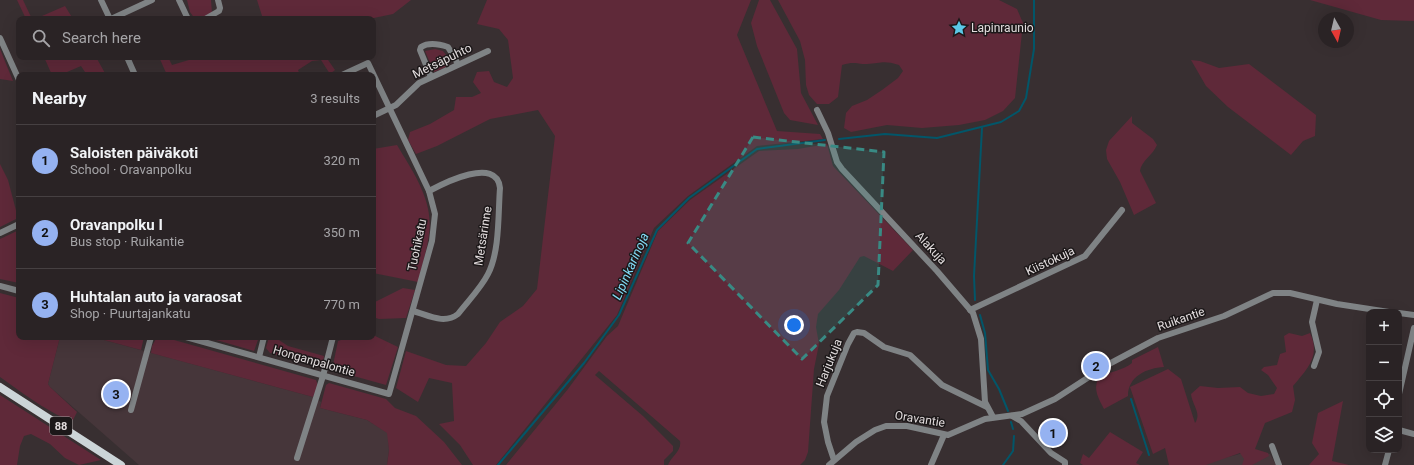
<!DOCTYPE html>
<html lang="en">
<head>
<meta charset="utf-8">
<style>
	body { margin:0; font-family:Roboto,sans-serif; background:#362f32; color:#f1f3f6 }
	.controls { position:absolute; right:12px; bottom:12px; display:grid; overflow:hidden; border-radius:8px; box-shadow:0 4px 16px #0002 }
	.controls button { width:36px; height:36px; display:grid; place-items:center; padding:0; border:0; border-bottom:1px solid #464042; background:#2a2325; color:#f1f3f6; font:20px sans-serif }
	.compass { position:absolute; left:1318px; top:12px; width:36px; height:36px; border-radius:50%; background:#2a2325; box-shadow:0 4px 16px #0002; rotate:172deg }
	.you { position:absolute; left:794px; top:325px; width:14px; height:14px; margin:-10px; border:3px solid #fff; border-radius:50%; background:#1a73e8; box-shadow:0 0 0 6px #1a73e833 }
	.badge { display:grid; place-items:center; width:26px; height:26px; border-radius:50%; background:#95b2f1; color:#111; font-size:13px; font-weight:700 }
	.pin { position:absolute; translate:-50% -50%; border:2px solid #fff; box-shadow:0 1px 4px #0006 }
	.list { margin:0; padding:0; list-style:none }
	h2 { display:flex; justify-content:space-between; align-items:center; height:52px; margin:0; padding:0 16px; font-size:17px }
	h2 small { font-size:13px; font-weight:400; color:#a5a4a7 }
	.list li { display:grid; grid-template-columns:26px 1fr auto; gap:12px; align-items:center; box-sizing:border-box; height:72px; padding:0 16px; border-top:1px solid #464042 }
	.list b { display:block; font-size:15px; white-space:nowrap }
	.list p { margin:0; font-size:13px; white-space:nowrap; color:#a5a4a7 }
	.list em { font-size:13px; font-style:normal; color:#a5a4a7 }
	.icon { flex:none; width:22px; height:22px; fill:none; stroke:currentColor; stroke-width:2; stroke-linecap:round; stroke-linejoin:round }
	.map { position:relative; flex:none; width:1414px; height:465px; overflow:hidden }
	.search { position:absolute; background:#2a2325; box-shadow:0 4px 16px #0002; left:16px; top:16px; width:360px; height:44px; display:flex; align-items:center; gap:10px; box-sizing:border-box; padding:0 14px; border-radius:8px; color:#a5a4a7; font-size:15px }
	.panel { position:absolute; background:#2a2325; box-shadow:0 4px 16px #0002; left:16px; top:72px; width:360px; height:268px; border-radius:8px }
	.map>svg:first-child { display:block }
	.built { fill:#46363a }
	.green { fill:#5f2939 }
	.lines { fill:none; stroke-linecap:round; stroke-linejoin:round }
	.stream { stroke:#025669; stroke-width:2 }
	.minor { stroke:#7f8385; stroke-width:6 }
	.major { stroke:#ccd5d8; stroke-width:8 }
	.marked { fill:#398a84; fill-opacity:0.2; stroke:#398a84; stroke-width:3; stroke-dasharray:8 5; stroke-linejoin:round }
	.labels { text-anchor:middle; stroke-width:3; stroke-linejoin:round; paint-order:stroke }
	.shield { fill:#1c1819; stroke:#a7a1a2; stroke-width:1 }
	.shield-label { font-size:11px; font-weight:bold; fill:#e2dcdd }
	.poi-label { font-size:12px; fill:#e2dcdd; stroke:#1c1819; text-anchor:start }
	.street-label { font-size:12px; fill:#e2dcdd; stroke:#1c1819 }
	.water-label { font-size:13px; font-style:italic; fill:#84ddf8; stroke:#1c1819 }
</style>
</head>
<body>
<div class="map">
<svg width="1414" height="465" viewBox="0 0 1414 465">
	<rect width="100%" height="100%" fill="#382f31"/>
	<g class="built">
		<polygon points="60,337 93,337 313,397 321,402 320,408 367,420 388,433 389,450 387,465 139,465 50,387 48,384"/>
		<polygon points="1255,450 1270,454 1276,465 1197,465"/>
	</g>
	<g class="green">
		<polygon points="17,0 23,0 32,19 26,19"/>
		<polygon points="187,0 211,0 212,13 199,19 195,19 190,12"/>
		<polygon points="257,0 411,0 393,14 369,19 263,19"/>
		<polygon points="487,0 751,0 737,35 777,131 820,134 823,139 757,146 688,196 654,228 617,315 496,465 473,465 460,445 439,424 454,421 452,383 429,378 418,402 396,388 406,351 446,365 466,366 486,343 500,322 523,306 537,289 555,136 538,110 490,119 437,146 416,154 408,140 410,132 430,124 454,110 456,97 472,97 481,93 473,82 477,72 489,71 494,82 507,87 513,78 508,40 499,29 477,24"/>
		<polygon points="759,0 770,0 797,49 801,93 818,125 790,120 784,113 757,46 751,23"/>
		<path d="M 778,0 L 999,0 L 1017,9 L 1023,23 L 1015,98 L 1003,111 L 985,120 L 959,125 L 922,128 L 887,125 L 851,132 L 844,128 L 846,113 L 852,106 L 867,100 L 882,90 L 898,78 L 903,71 L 899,65 C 884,60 881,63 867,64 C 855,64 855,61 842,65 L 838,97 L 829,104 L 817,104 L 809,95 L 806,85 L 805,60 L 800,41 Z"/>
		<polygon points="1310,0 1414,0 1414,21 1381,20"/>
		<polygon points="65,6 73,19 35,19"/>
		<polygon points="0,49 13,81 0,79"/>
		<polygon points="435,49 443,51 450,60 449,66 434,72 425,51"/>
		<polygon points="44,57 96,57 106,75 87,75 81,66 60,75 52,75"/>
		<polygon points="159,57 168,57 172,65 199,57 326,57 335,70 330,74 321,60 312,61 298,70 300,75 167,75"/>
		<polygon points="1191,60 1200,61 1219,68 1249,64 1316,115 1315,136 1303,141 1291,155 1228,107 1206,86"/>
		<path d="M 1132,116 L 1132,123 L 1153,139 L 1157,145 C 1153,155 1141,161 1140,171 L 1156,203 L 1134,215 L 1120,182 L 1107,159 L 1106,150 L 1109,141 Z"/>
		<path d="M 827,144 L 833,166 L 913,250 L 893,271 L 864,256 L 860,257 L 839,290 L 818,314 L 816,327 L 819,344 L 814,369 L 808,452 L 805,460 L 800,465 L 668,465 C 671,456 682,451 680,441 L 599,371 L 595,375 L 643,416 L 673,446 L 673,451 L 664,460 L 664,465 L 506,465 L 568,389 L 607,336 L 618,326 L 658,231 L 690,200 L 759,151 L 798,149 Z"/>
		<path d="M 397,145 C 413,172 434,201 429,234 C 427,250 422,266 418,282 L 373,273 L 373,149 Z"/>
		<polygon points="0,164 8,180 18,218 0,227"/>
		<polygon points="19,230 19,283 0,279 0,239"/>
		<polygon points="403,288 415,290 406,318 379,319 373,317 373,303"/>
		<path d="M 0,293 L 19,298 L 19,337 L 60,337 L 48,384 L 50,387 L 77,412 L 73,420 C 56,419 16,388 0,377 Z"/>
		<path d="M 1289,333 L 1302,336 L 1310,333 C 1321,356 1307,369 1293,386 L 1295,400 L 1292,412 L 1265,423 L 1255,449 L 1268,453 L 1269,456 L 1252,465 L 1242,465 L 1244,459 L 1240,453 L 1206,465 L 1169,465 L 1165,448 L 1153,454 L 1130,387 L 1168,369 L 1181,379 L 1195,423 C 1202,413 1192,405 1191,394 L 1200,386 L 1218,388 L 1240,387 L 1248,393 L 1261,396 L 1274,394 L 1277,388 L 1268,375 L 1261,370 L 1264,367 L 1277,365 L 1280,354 L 1286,352 L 1284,336 Z"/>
		<polygon points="373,335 398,347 386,385 332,370 338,341 350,337 373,337"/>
		<polygon points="93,337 144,337 141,350"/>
		<polygon points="157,337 167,338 316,380 318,386 313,397 151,353 152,346"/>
		<polygon points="206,337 259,337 254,351"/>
		<polygon points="269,337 280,337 279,340 288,346 324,356 322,368 270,353 266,348"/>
		<path d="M 1158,347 L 1164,367 C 1147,368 1128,376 1128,396 L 1104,409 C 1099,399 1093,390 1098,379 C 1109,371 1125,370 1132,363 L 1132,360 Z"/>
		<polygon points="329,383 386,399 395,408 416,416 444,442 462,465 387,465 389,450 387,433 367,420 320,408 326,385"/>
		<polygon points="0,395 101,460 79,465 65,458 50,444 31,434 24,436 20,446 17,465 0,465"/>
		<polygon points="1343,401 1332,461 1349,465 1309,465 1319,454 1312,443 1318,413"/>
		<polygon points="1110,432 1143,452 1136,463 1140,465 1083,465 1080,463 1083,454 1089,458"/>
	</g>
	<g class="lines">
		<g class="stream">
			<polyline points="839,139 885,134 937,138 1001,122 1019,111 1026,98 1034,49 1034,0"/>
			<polyline points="975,300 974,276 982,128"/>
			<polyline points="980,315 985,333 988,370 999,389 1008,411"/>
			<polyline points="1131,399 1149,455"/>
			<polyline points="1011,422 1013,429"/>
			<polyline points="498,465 584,363 619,315 657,230 689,198 757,149 825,140"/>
			<polyline points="1003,465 1013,451 1014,436"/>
		</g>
		<g class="minor">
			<polyline points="101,0 110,19"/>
			<polyline points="179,0 188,19"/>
			<polyline points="111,19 152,0"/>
			<polyline points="205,19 219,11 220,8 218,0"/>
			<polyline points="0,38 19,80"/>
			<polyline points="127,57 135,75"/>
			<path d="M 431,77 L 420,50 L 421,47 C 429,42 439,44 448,47 L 458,64"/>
			<polyline points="817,110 828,133 837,162 842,169 937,271 973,313 981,339 985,402 993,417"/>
			<polyline points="373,116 396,105 419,83 488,51"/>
			<polyline points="0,233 19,224"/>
			<polyline points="0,286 19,291"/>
			<polyline points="970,310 1085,256 1122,210"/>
			<path d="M 413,311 C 428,315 444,325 458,314 C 468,301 481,288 488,274 C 500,251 498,213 500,188 C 497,156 444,183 429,191"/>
			<polyline points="1399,313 1414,315"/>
			<polyline points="186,337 389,394 432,241 435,214 429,191 368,63 342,75"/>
			<polyline points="259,357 264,337"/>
			<polyline points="1314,366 1319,352 1312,322 1317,300"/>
			<polyline points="1399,394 1414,328"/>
			<polyline points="131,410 151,337"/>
			<polyline points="1012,416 1021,421 1051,453 1065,462 1065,465"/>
			<polyline points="1399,430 1414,434"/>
			<polyline points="1272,446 1279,465"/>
			<polyline points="297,458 323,376 333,337"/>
			<polyline points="834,460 828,442 824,422 827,396 848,344 854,333 857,332 864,333 884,347 910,355 942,385 987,407"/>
			<polyline points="829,465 856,442 875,430 886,426 907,426 948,435 985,419 1022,414 1055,399 1109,364 1158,338 1224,316 1273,293 1290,293 1337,304 1389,312"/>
			<polyline points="931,465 944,435"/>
			<polyline points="1385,465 1389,450"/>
		</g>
		<polyline class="major" points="0,387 121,465"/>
	</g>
	<path class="marked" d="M 753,137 L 884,152 L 878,285 L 802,359 L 688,243 Z"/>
	<defs>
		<g id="sight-bare" transform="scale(1.2)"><path d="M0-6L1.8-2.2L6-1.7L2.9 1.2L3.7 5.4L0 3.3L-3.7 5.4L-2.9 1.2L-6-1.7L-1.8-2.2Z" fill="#5bc8e7" stroke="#1c1819" stroke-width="2.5" paint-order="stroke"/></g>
	</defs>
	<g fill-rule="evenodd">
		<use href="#sight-bare" x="959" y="28"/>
	</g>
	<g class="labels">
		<rect class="shield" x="50" y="417" width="22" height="18" rx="3"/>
		<g class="shield-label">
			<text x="61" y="430">88</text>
		</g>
		<g class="poi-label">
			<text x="971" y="32">Lapinraunio</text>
		</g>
		<g class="street-label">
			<text transform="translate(442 61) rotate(-26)" y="4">Metsäpuhto</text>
			<text transform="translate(483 236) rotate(-81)" y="4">Metsärinne</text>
			<text transform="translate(417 245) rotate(-78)" y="4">Tuohikatu</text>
			<text transform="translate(931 248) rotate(47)" y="4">Alakuja</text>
			<text transform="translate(1050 261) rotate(-25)" y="4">Kiistokuja</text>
			<text transform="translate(1181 319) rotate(-19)" y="4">Ruikantie</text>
			<text transform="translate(314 361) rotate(16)" y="4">Honganpalontie</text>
			<text transform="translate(829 363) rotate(-68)" y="4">Harjukuja</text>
			<text transform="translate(920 419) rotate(9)" y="4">Oravantie</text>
		</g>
		<g class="water-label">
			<text transform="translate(630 266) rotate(-66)" y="5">Lipinkarinoja</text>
		</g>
	</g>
</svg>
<div class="controls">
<button>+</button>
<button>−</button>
<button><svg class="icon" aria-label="locate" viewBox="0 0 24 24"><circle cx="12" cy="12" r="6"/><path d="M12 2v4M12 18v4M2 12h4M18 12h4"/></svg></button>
<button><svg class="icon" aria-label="layers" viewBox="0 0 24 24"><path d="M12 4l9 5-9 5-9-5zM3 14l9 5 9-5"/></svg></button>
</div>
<svg class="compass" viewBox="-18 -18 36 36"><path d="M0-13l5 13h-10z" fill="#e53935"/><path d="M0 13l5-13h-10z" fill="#a5a4a7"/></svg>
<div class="you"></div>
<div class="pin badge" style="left:1053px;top:433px">1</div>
<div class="pin badge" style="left:1096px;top:366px">2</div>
<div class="pin badge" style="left:116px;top:394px">3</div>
<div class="search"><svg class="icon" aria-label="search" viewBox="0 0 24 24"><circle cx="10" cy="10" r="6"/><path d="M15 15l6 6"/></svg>Search here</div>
<section class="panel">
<h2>Nearby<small>3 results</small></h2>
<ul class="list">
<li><span class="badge">1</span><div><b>Saloisten päiväkoti</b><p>School · Oravanpolku</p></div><em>320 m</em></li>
<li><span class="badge">2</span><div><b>Oravanpolku I</b><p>Bus stop · Ruikantie</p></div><em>350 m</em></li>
<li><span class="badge">3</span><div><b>Huhtalan auto ja varaosat</b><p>Shop · Puurtajankatu</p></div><em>770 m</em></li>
</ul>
</section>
</div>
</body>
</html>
